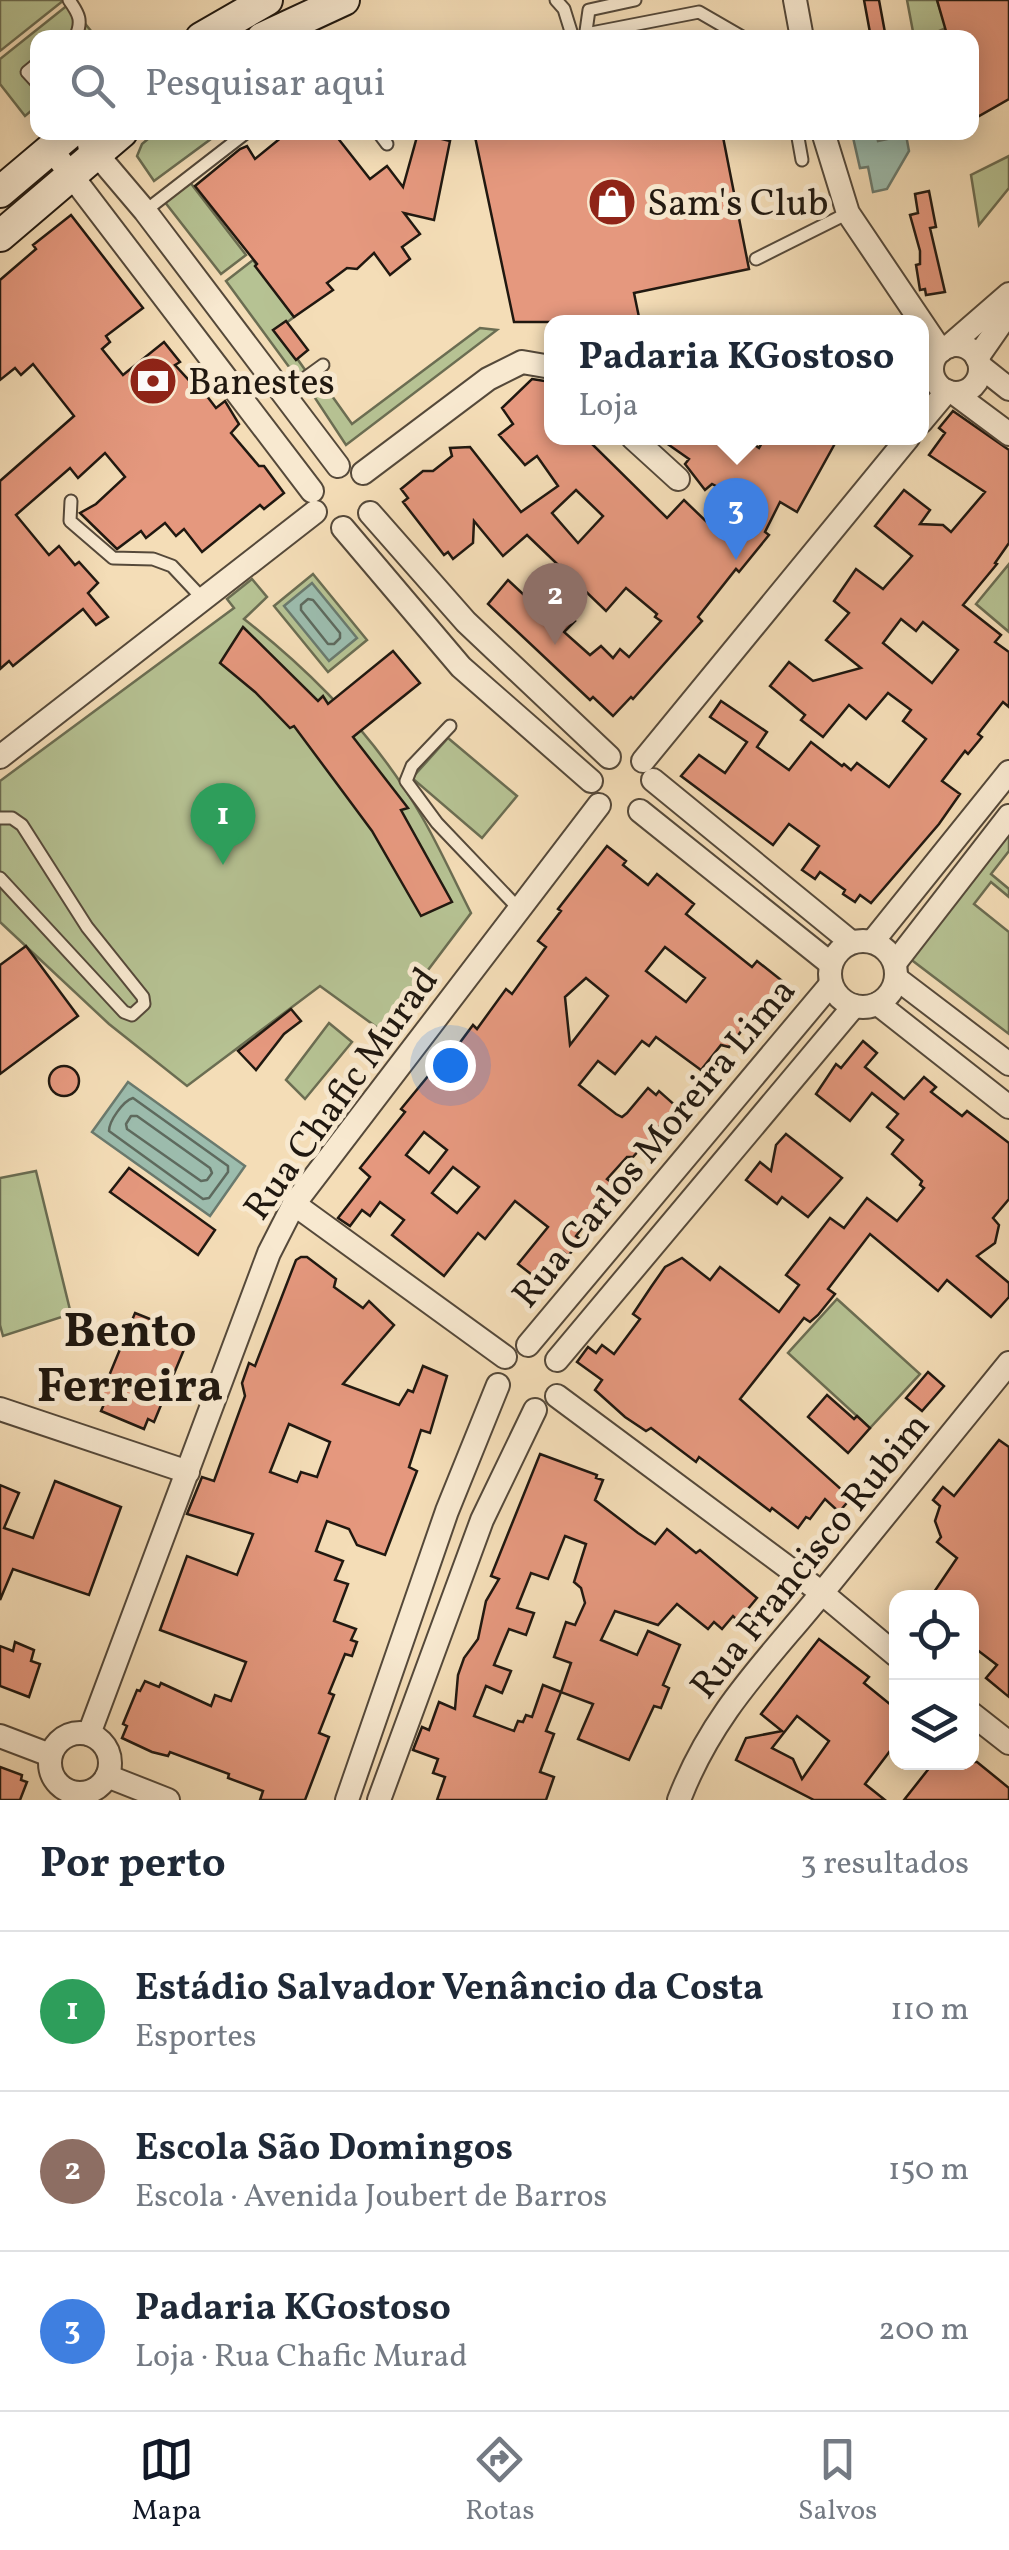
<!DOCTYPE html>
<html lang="pt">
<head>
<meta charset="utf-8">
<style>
	body { margin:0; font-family:Vollkorn,serif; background:#f2f2f3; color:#1f2937 }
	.controls { position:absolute; right:30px; bottom:30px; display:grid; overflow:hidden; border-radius:20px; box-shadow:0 5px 25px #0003 }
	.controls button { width:90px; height:90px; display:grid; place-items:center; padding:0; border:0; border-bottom:2px solid #e0e1e3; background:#fff; color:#1f2937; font:50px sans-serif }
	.you { position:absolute; left:450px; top:1065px; width:35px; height:35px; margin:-25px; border:8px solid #fff; border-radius:50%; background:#1a73e8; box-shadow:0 0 0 15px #1a73e833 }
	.badge { display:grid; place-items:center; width:65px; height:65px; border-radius:50%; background:#111827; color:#fff; font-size:32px; font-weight:700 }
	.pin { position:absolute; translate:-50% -82px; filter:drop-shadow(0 2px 5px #0008) }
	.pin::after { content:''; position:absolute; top:52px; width:35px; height:30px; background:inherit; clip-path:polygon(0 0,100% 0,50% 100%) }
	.popup { position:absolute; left:544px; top:315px; width:385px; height:130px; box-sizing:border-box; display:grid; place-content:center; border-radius:20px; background:#fff; filter:drop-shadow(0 2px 8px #0005); font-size:32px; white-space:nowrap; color:#747a83 }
	.popup b { font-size:38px; color:#1f2937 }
	.popup::after { content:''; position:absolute; left:50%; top:100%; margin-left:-20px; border:20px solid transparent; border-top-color:#fff }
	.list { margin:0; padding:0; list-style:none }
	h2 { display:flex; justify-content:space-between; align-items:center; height:130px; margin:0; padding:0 40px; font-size:42px }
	h2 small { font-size:32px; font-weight:400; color:#747a83 }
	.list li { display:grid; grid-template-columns:65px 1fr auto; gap:30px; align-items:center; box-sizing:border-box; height:160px; padding:0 40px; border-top:2px solid #e0e1e3 }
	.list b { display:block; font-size:38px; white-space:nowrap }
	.list p { margin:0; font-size:32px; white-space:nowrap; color:#747a83 }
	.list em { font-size:32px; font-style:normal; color:#747a83 }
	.icon { flex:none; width:55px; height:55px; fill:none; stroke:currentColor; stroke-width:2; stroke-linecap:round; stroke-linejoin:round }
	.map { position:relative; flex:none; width:1009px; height:1800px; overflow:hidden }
	.search { position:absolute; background:#fff; box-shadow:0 5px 25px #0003; left:30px; right:30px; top:30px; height:110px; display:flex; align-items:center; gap:25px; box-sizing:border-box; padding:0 35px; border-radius:20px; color:#747a83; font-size:38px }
	.sheet { height:610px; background:#fff }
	nav { display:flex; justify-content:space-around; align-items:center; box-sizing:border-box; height:140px; border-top:2px solid #e0e1e3; background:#fff; font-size:28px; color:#747a83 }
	nav a { display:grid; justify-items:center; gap:5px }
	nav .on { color:#111827 }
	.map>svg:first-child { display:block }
	.green { fill:#b6c293; stroke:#6b6d52; stroke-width:2.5 }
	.water { fill:#9cbcad; stroke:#6a7a6e; stroke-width:2.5 }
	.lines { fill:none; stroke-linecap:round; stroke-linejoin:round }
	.shore { stroke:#5e6a5e; stroke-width:2.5 }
	.building { fill:#e5987e; stroke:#201810; stroke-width:2.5; fill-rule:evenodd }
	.service-casing { stroke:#55493a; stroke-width:15 }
	.minor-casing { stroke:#55493a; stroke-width:26 }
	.secondary-casing { stroke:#201810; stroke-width:34 }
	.service { stroke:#f8e9d0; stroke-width:11 }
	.minor { stroke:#f8e9d0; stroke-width:22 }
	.secondary { stroke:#f8e9d0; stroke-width:30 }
	.labels { text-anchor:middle; stroke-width:10; stroke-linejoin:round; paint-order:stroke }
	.poi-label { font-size:38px; fill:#201810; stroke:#f8e9d0; text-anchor:start }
	.street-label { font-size:38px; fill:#201810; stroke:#f8e9d0 }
	.district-label { font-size:48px; font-weight:bold; fill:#201810; stroke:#f8e9d0 }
</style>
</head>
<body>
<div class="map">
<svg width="1009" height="1800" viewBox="0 0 1009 1800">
	<rect width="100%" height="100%" fill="#f4ddb7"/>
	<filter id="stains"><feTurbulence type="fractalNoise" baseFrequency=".002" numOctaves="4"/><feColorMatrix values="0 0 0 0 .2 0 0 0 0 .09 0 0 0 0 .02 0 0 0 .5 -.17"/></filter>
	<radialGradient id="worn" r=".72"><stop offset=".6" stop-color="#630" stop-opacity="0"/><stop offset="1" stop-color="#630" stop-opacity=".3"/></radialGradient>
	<g class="green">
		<polygon points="0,0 64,0 0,51"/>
		<polygon points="907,0 937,0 946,28 926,37 914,37"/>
		<polygon points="69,4 96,37 38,38 37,106 25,116 0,84 0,59"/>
		<path d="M 155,133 C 176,141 196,132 219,133 L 154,181 L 137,156 L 142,144 Z"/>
		<polygon points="1009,156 1009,188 979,225 971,175"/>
		<polygon points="189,181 246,255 221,274 164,201"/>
		<polygon points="253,260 294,317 277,330 308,374 317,375 352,424 480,328 497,330 346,445 296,369 292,371 226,281"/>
		<polygon points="1009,564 1009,632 976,604"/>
		<polygon points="313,574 367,640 328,672 274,606"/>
		<path d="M 252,579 L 267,597 L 244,619 C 313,673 378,740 422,817 C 440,848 455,882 471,913 L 382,1031 L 320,986 L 187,1086 L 109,1024 L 0,922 L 0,781 L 234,608 L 227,599 Z"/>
		<polygon points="448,738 517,796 482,838 412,778"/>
		<polygon points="1009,834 1009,851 991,874 1009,889 1009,897 991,882 974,904 1009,932 1009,1034 909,958"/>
		<polygon points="329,1023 352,1042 305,1099 286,1080"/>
		<polygon points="36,1171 71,1314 3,1336 0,1325 0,1178"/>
		<polygon points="837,1299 920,1374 870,1428 788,1353"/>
	</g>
	<g class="water">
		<polygon points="852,133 876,133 878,141 906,135 909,151 887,189 873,192 868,167 860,168"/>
		<polygon points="312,583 357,638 329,661 284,606"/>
		<polygon points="128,1082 245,1166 210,1216 92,1132"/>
	</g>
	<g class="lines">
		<g class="shore">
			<polygon points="308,599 313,600 340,633 340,638 334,644 328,644 301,610 301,605"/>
			<path d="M 133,1098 L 228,1166 L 228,1172 L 209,1198 L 203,1199 L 109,1131 C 109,1121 123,1101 133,1098 Z"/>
			<polygon points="131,1116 137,1116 210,1168 212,1173 207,1180 201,1181 127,1129 126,1124"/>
		</g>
	</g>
	<g class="building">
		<polygon points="864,0 879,0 886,38 871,38"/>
		<polygon points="937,0 1009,0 1009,99 972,120 972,38 948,38"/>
		<polygon points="288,132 333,132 370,179 387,166 403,187 418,133 450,141 434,220 404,213 420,234 402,247 410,259 390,275 374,253 357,269 347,268 327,283 333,290 294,317 255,266 257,264 195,186 240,149 247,146 255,159"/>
		<polygon points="474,132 722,132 749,269 634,293 640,322 514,322"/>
		<polygon points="929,191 936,227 930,228 945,292 926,295 925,289 920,290 916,265 920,264 920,251 910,215 918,213 915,194"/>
		<polygon points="71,215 143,308 106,336 110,342 102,349 123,375 164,342 180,362 175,365 197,389 200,387 216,408 225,401 239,424 231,433 259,466 264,466 284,493 264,509 260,505 202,552 184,529 176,536 165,523 146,538 141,531 117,549 80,513 96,504 125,477 105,453 78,478 70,468 16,515 49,555 59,546 75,565 79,562 98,583 88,593 108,617 96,625 83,609 13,666 9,661 0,669 0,481 74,416 33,364 21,375 15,368 0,380 0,280 36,249 33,245"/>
		<polygon points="286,321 308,350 296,360 273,330"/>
		<path d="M 532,379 L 551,382 L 551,438 L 586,438 L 667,518 L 684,500 L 714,529 L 739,498 L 712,484 L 705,490 L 685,464 L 689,459 L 659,438 L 712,438 L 725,448 L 727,444 L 734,450 L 745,438 L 759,448 L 765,438 L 838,438 L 797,512 L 780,502 L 765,532 L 769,535 L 739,572 L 736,569 L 698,617 L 702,621 L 633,699 L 631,697 L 613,716 L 593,697 L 590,700 L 488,604 L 508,580 L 539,609 L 550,597 L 575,621 L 564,632 L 590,655 L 601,646 L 613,658 L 620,649 L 629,657 L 661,621 L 655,617 L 657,614 L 626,588 L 606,611 L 527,535 L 503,556 L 474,521 L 473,543 L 453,559 L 448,552 L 444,555 L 403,502 L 408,498 L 401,489 L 423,471 L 433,471 L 452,456 L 450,448 L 470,447 L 521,512 L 558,486 L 537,456 L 525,465 L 499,435 L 513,424 L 502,408 ZM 576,490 L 603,516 L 578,543 L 552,513 Z"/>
		<path d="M 953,411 L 1009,450 L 1009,543 L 995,563 L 997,564 L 963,605 L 1001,635 L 995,642 L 1009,652 L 1009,707 L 1003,702 L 978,734 L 982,737 L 968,754 L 965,751 L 942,781 L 960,794 L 939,824 L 871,903 L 860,895 L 855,902 L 843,894 L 845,890 L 820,872 L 815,879 L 802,870 L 819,846 L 789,824 L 773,845 L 681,776 L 699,755 L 725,773 L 747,742 L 710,717 L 721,701 L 767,732 L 757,747 L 789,770 L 811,742 L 842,766 L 844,764 L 851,770 L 857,763 L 889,787 L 926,739 L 903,721 L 911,710 L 888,693 L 866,719 L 849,705 L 823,737 L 801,720 L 805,715 L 770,686 L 789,662 L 813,681 L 861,668 L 826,640 L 849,613 L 834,601 L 856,569 L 883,589 L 912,556 L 875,526 L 904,490 L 930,510 L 920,524 L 943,525 L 951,532 L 985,492 L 929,455 L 945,433 L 939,428 ZM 901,619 L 916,631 L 923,622 L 958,650 L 932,683 L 883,643 Z"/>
		<polygon points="243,627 318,701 323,696 328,704 393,651 420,683 353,737 408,808 401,810 452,902 421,916 372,831 294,726 290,728 255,692 220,663"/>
		<path d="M 607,846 L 626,861 L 623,865 L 648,885 L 657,874 L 694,904 L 686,914 L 752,967 L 757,961 L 781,980 L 778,984 L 781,987 L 753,1024 L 749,1021 L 729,1047 L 721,1045 L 701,1070 L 656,1037 L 649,1046 L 642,1041 L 615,1074 L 598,1061 L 579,1085 L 616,1114 L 622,1117 L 627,1113 L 648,1088 L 656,1095 L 659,1091 L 677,1107 L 652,1135 L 659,1141 L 648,1155 L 640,1149 L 633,1157 L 627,1157 L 607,1179 L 615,1185 L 576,1236 L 581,1240 L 568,1256 L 563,1252 L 540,1281 L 518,1264 L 548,1227 L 515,1201 L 485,1239 L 478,1233 L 444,1276 L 392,1235 L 404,1220 L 380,1202 L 370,1216 L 362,1210 L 350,1226 L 338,1218 L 370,1177 L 360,1168 L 405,1112 L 401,1109 L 438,1064 L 447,1060 L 473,1025 L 477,1029 L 506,989 L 512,994 L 546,947 L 538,941 L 561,911 L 558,909 ZM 665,947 L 705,978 L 686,1002 L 646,971 ZM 586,978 L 608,996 L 570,1045 L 565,997 ZM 424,1132 L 447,1150 L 429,1173 L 406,1155 ZM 453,1167 L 479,1187 L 457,1213 L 432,1193 Z"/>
		<polygon points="26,946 78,1016 0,1074 0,965"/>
		<polygon points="291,1009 301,1021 284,1034 256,1070 238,1051"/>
		<polygon points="863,1041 877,1053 865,1067 904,1099 924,1077 936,1087 931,1092 962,1116 967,1111 1009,1143 1009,1199 993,1218 999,1225 995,1243 977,1256 1009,1283 1009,1297 991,1317 947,1280 938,1291 870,1234 828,1289 835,1294 818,1315 810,1322 804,1318 740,1399 851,1498 839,1512 825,1499 810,1519 806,1517 798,1528 772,1508 770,1511 699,1457 696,1462 651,1428 646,1431 625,1417 595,1390 602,1380 577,1362 588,1347 596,1353 602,1345 614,1354 640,1319 633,1314 651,1287 665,1267 682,1258 710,1280 720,1267 779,1312 799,1285 786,1275 830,1218 844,1228 867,1198 897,1221 924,1188 920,1185 922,1181 892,1154 903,1140 887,1127 898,1114 872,1093 850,1121 816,1094 836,1064 841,1068"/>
		<circle cx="64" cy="1081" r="15"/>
		<polygon points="786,1134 842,1178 808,1217 782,1197 777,1204 746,1180 760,1162 771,1171 776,1145"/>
		<polygon points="129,1168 215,1230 198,1255 110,1192"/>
		<path d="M 301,1257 L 307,1257 L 336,1279 L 334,1287 L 363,1308 L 369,1301 L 394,1325 L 343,1384 L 399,1405 L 408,1390 L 413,1392 L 423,1366 L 447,1376 L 430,1433 L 421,1430 L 409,1467 L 417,1471 L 385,1555 L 357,1545 L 349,1529 L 327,1521 L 316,1551 L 343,1561 L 335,1580 L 348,1584 L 334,1621 L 356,1629 L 351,1640 L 357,1642 L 352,1656 L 345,1654 L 329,1693 L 334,1695 L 319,1733 L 329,1737 L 305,1800 L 260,1800 L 263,1791 L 228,1778 L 229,1774 L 170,1752 L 168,1756 L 152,1752 L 122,1738 L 127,1726 L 123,1724 L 137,1690 L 140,1691 L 145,1681 L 159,1687 L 161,1683 L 211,1706 L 215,1695 L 231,1701 L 246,1662 L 160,1630 L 187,1556 L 237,1575 L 253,1534 L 187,1514 L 202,1477 L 214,1481 L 245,1396 L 242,1383 L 249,1363 L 255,1366 L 296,1260 ZM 289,1424 L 330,1442 L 317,1477 L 301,1472 L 297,1482 L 270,1472 Z"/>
		<polygon points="135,1313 190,1335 154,1422 148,1419 144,1429 101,1411 105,1402 99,1400"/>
		<polygon points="928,1372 944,1386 922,1411 906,1398"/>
		<polygon points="827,1395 854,1419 857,1416 870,1428 848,1453 808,1417"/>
		<polygon points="999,1440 1009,1447 1009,1697 986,1678 997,1665 972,1646 972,1598 930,1598 957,1558 937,1542 941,1537 935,1521 940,1506 933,1500 943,1487 954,1496"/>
		<path d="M 540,1454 L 597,1475 L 596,1478 L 603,1480 L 595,1500 L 638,1533 L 655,1544 L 667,1529 L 696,1553 L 700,1550 L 757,1598 L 738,1621 L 733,1616 L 722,1629 L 714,1622 L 708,1629 L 677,1604 L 658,1625 L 615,1611 L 601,1640 L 637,1655 L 648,1631 L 680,1645 L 663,1685 L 669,1688 L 661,1708 L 654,1706 L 629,1760 L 578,1739 L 593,1704 L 561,1692 L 546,1731 L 554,1734 L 540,1772 L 554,1777 L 546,1800 L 437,1800 L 445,1777 L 433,1773 L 438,1759 L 413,1750 L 422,1727 L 429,1730 L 439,1702 L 455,1709 L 458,1675 L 464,1658 L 478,1639 L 486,1601 L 499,1579 L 491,1576 ZM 565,1536 L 586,1544 L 574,1582 L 581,1588 L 585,1603 L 575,1625 L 566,1622 L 554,1657 L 571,1663 L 561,1692 L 543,1685 L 532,1717 L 526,1715 L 523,1722 L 518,1721 L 514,1731 L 474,1716 L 486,1686 L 502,1693 L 511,1671 L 494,1665 L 501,1648 L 509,1629 L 526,1635 L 534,1613 L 517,1608 L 531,1573 L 548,1579 Z"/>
		<polygon points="55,1481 121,1507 89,1595 13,1569 0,1600 0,1485 19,1493 4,1528 33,1538"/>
		<path d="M 819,1639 L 869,1677 L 864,1683 L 896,1709 L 896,1743 L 865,1784 L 885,1800 L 814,1800 L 736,1760 L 746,1738 L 782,1731 L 761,1714 ZM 797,1716 L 829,1741 L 802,1779 L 793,1759 L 772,1748 Z"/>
		<polygon points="15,1642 34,1650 31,1661 40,1664 29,1697 0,1686 0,1646 13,1651"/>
		<polygon points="934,1762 977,1762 1009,1788 1009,1800 904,1800"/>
		<polygon points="0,1767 22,1775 21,1780 27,1782 20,1800 0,1800"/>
	</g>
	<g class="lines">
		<g class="service-casing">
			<g id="service">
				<path d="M 69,0 C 79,14 83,21 75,38"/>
				<polyline points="556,0 564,9 573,38"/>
				<polyline points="586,34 699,12 744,38"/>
				<polyline points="585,38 589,10 635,0"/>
				<polyline points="38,63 27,72 38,84"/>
				<polyline points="378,132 387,144"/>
				<polyline points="797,132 802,160"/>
				<polyline points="145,211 247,132"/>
				<polyline points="756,259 848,213"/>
				<polyline points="283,394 323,365"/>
				<polyline points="71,501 70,521 113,558 153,559 172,566 203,599"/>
				<polyline points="450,726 412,766 406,781 437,823 519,909"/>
				<polyline points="0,818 12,818 22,825 87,927 143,997 144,1004 132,1015 124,1012 0,878"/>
			</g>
		</g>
		<g class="minor-casing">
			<g id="minor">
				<polyline points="795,0 802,38"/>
				<polyline points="823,132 848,213 941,351"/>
				<polyline points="89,145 145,211 338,466"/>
				<polyline points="52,150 312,491"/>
				<circle cx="956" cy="369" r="24"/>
				<polyline points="948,347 1009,294"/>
				<polyline points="977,358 1009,312"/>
				<polyline points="980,366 1009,389"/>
				<polyline points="954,393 1009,434"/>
				<polyline points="921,422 947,391"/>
				<polyline points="633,438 678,479"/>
				<polyline points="363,473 488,379 522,362 551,367"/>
				<polyline points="370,513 466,622 609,757"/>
				<polyline points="343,528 461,667 591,781"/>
				<polyline points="0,757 315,512"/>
				<polyline points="643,761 908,438"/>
				<polyline points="653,780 851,942"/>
				<polyline points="640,811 831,964"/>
				<circle cx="863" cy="974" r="33"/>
				<polyline points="873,941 1009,772"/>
				<polyline points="895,963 1009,816"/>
				<polyline points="896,978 1009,1064"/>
				<polyline points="878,1004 1009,1107"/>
				<polyline points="294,1204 505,1357"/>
				<polyline points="528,1345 831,984"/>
				<polyline points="557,1360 854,1006"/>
				<polyline points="557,1396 822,1593 896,1655"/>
				<polyline points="0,1409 188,1472"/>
				<polyline points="972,1714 1009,1743"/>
				<circle cx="80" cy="1763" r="30"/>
				<polyline points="89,1734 269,1253 294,1204 599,805"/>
				<polyline points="0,1736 50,1755"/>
				<polyline points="107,1776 168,1800"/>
				<polyline points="347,1800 447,1511 498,1385"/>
				<polyline points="379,1800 482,1520 535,1410"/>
				<path d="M 679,1800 C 713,1711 768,1660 826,1588 C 887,1513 948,1438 1009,1363"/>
			</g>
		</g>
		<g class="secondary-casing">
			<g id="secondary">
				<polyline points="201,38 267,0"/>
				<polyline points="262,38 344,0"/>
				<polyline points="0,192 71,132"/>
				<polyline points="0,236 122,132"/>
			</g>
		</g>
		<use href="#service" class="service"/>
		<use href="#minor" class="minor"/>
		<use href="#secondary" class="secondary"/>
	</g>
	<defs>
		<g id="shop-disc" transform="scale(2.5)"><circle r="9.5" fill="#8f2418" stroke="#f8e9d0"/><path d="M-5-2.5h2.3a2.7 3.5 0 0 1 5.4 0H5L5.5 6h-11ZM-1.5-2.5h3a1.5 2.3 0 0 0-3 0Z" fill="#fff"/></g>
		<g id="bank-disc" transform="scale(2.5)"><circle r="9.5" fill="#8f2418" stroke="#f8e9d0"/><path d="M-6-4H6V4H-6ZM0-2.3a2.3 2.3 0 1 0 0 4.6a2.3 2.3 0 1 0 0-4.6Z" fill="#fff"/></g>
	</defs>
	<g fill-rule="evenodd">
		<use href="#shop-disc" x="612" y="202"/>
		<use href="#bank-disc" x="153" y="381"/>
	</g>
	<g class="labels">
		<g class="poi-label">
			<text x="647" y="215">Sam's Club</text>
			<text x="188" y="394">Banestes</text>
		</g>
		<g class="street-label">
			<text transform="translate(340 1093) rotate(-54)" y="13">Rua Chafic Murad</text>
			<text transform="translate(653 1142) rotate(-50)" y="13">Rua Carlos Moreira Lima</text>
			<text transform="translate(809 1555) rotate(-51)" y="13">Rua Francisco Rubim</text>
		</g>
		<g class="district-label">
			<text x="130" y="1346">Bento<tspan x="130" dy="55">Ferreira</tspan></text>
		</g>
	</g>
	<rect width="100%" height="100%" filter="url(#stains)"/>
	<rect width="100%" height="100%" fill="url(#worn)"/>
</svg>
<div class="controls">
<button><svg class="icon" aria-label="locate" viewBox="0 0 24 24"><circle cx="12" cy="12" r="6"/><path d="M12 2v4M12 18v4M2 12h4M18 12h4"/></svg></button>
<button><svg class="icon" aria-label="layers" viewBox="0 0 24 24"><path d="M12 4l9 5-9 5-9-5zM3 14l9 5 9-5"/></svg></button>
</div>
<div class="you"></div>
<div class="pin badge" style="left:223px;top:865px;background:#2e9e5b">1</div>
<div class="pin badge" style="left:555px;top:645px;background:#8d6e63">2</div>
<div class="pin badge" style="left:736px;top:560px;background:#3f7fe0">3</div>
<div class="popup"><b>Padaria KGostoso</b>Loja</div>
<div class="search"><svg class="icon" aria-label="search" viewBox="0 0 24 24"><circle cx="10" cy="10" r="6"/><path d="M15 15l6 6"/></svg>Pesquisar aqui</div>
</div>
<section class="sheet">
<h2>Por perto<small>3 resultados</small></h2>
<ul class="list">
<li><span class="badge" style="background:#2e9e5b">1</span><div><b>Estádio Salvador Venâncio da Costa</b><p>Esportes</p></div><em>110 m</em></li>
<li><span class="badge" style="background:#8d6e63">2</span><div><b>Escola São Domingos</b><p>Escola · Avenida Joubert de Barros</p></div><em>150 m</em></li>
<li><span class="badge" style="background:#3f7fe0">3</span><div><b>Padaria KGostoso</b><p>Loja · Rua Chafic Murad</p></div><em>200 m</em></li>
</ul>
</section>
<nav>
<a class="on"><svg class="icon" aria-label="map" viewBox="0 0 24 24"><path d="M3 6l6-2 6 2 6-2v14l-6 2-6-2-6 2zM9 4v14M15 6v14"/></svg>Mapa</a>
<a><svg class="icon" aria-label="directions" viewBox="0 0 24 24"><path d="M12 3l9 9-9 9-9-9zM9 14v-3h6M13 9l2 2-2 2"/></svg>Rotas</a>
<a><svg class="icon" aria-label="saved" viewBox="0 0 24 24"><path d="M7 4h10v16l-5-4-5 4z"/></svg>Salvos</a>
</nav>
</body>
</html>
